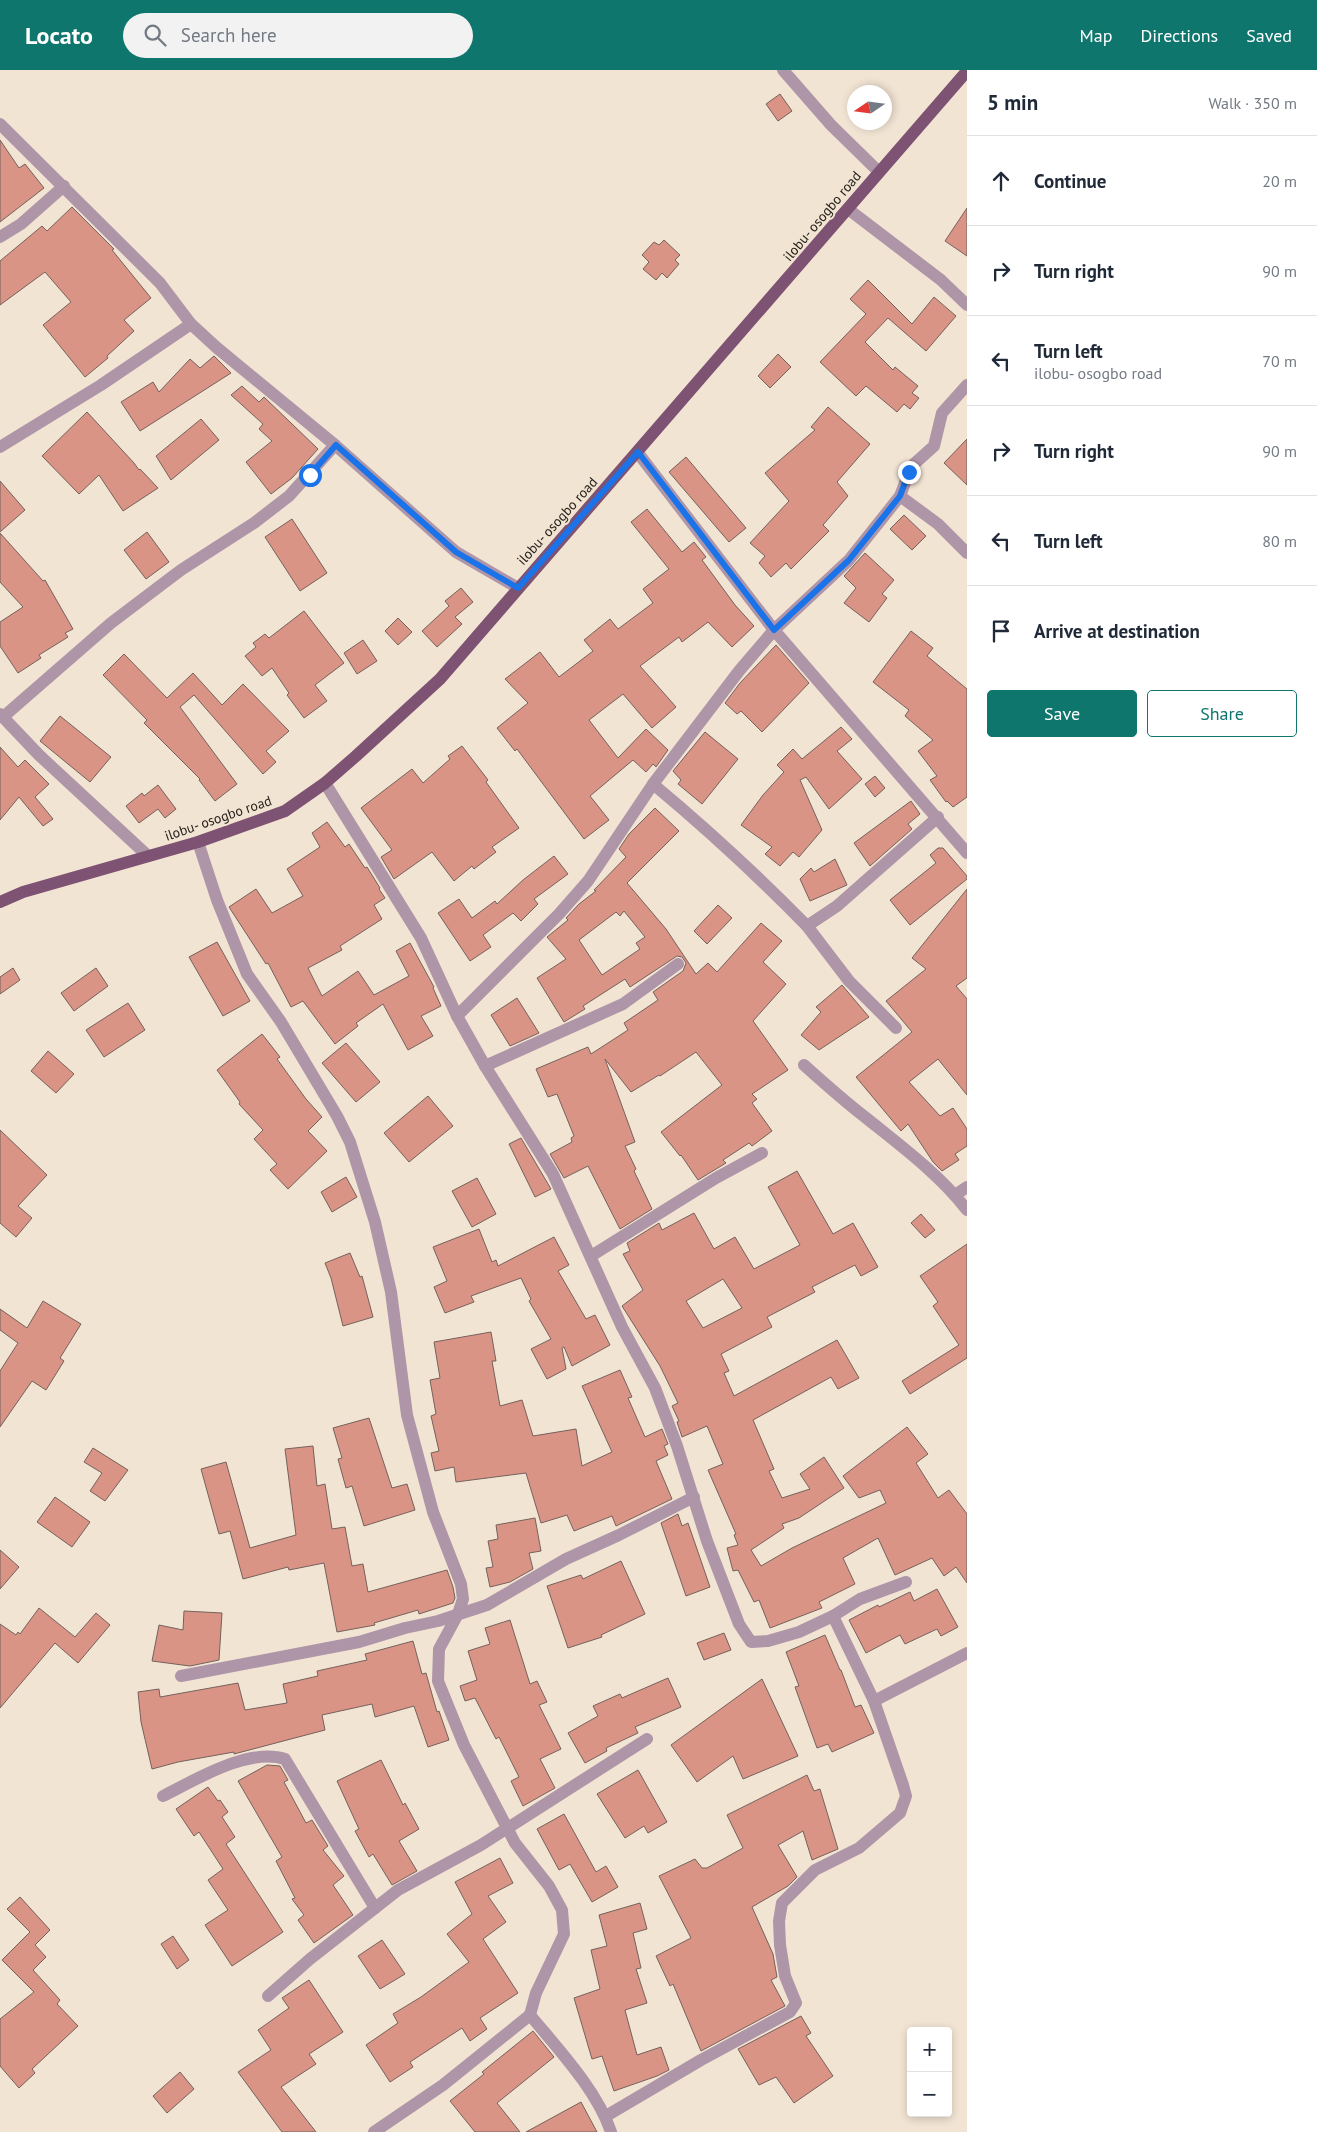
<!DOCTYPE html>
<html lang="en">
<head>
<meta charset="utf-8">
<style>
	body { margin:0; font-family:"PT Sans",sans-serif; background:#f2f2f3; color:#1f2937 }
	.controls { position:absolute; right:15px; bottom:15px; display:grid; overflow:hidden; border-radius:5px; box-shadow:0 2px 8px #0003 }
	.controls button { width:45px; height:45px; display:grid; place-items:center; padding:0; border:0; border-bottom:1px solid #e0e1e3; background:#fff; color:#1f2937; font:25px sans-serif }
	.compass { position:absolute; left:847px; top:15px; width:45px; height:45px; border-radius:50%; background:#fff; box-shadow:0 2px 8px #0003; rotate:257deg }
	.stop { position:absolute; width:15px; height:15px; margin:-11px; border:4px solid #1a73e8; border-radius:50%; background:#fff }
	.stop.end { background:#1a73e8; border-color:#fff; box-shadow:0 1px 5px #0008 }
	.list { margin:0; padding:0; list-style:none }
	h2 { display:flex; justify-content:space-between; align-items:center; height:65px; margin:0; padding:0 20px; font-size:21px }
	h2 small { font-size:16px; font-weight:400; color:#747a83 }
	.list li { display:grid; grid-template-columns:32px 1fr auto; gap:15px; align-items:center; box-sizing:border-box; height:90px; padding:0 20px; border-top:1px solid #e0e1e3 }
	.list b { display:block; font-size:19px; white-space:nowrap }
	.list p { margin:0; font-size:16px; white-space:nowrap; color:#747a83 }
	.list em { font-size:16px; font-style:normal; color:#747a83 }
	.actions { display:flex; gap:10px; padding:15px 20px }
	.actions a { flex:1; padding:11px 0; border:1px solid #0f766e; border-radius:5px; text-align:center; font-size:18px; color:#0f766e }
	.actions .main { background:#0f766e; color:#fff }
	.icon { flex:none; width:28px; height:28px; fill:none; stroke:currentColor; stroke-width:2; stroke-linecap:round; stroke-linejoin:round }
	.map { position:relative; flex:none; width:967px; height:2062px; overflow:hidden }
	header { display:flex; align-items:center; gap:30px; box-sizing:border-box; height:70px; padding:0 25px; background:#0f766e; color:#fff }
	header strong { font-size:24px }
	nav { display:flex; gap:28px; margin-inline-start:auto; font-size:18px }
	.search { width:350px; height:45px; background:#f2f2f3; display:flex; align-items:center; gap:12px; box-sizing:border-box; padding:0 18px; border-radius:28px; color:#747a83; font-size:19px }
	main { display:flex }
	aside { flex:1; background:#fff }
	.map>svg:first-child { display:block }
	.building { fill:#da9486; stroke:#75615c; fill-rule:evenodd }
	.lines { fill:none; stroke-linecap:round; stroke-linejoin:round }
	.minor { stroke:#af95a8; stroke-width:12 }
	.primary { stroke:#7e5273; stroke-width:12 }
	.route { stroke:#1a73e8; stroke-width:6 }
	.labels { text-anchor:middle; stroke-width:4; stroke-linejoin:round; paint-order:stroke }
	.street-label { font-size:14px; fill:#28231d; stroke:#f2e4d3 }
</style>
</head>
<body>
<header>
<strong>Locato</strong>
<div class="search"><svg class="icon" aria-label="search" viewBox="0 0 24 24"><circle cx="10" cy="10" r="6"/><path d="M15 15l6 6"/></svg>Search here</div>
<nav><a>Map</a><a>Directions</a><a>Saved</a></nav>
</header>
<main>
<div class="map">
<svg width="967" height="2062" viewBox="0 0 967 2062">
	<rect width="100%" height="100%" fill="#f2e4d3"/>
	<g class="building">
		<polygon points="780,24 792,41 778,51 766,34"/>
		<polygon points="0,70 19,98 25,94 44,118 0,152"/>
		<polygon points="72,137 114,179 112,180 151,228 124,250 134,261 107,286 108,288 85,307 43,255 71,232 45,202 0,235 0,191 42,156 47,161"/>
		<polygon points="967,138 967,186 945,171"/>
		<polygon points="664,170 680,185 675,190 679,194 667,208 662,203 656,210 643,199 649,192 642,185 654,172 659,175"/>
		<polygon points="868,210 912,254 934,227 956,246 926,281 888,248 865,272 893,300 895,297 918,316 912,323 919,328 910,339 904,334 897,342 866,316 856,326 820,292 866,244 850,229"/>
		<polygon points="778,284 791,297 770,318 758,306"/>
		<polygon points="214,286 231,303 140,361 121,332 153,312 159,322 190,289 200,298"/>
		<polygon points="242,316 259,332 264,327 318,379 292,408 271,424 246,392 272,371 259,359 263,354 231,325"/>
		<polygon points="828,337 870,374 837,412 848,426 823,455 829,461 791,499 786,493 771,507 759,493 765,486 750,473 789,431 765,403 815,360 811,357"/>
		<polygon points="87,342 134,393 139,400 140,399 158,418 123,441 99,405 79,424 42,386"/>
		<polygon points="201,349 219,370 171,410 156,386"/>
		<polygon points="967,369 967,415 944,393"/>
		<polygon points="686,387 746,458 729,472 669,402"/>
		<polygon points="0,411 25,440 0,462"/>
		<polygon points="647,439 682,482 694,472 706,487 702,490 735,535 754,556 732,577 708,552 682,572 679,567 640,596 676,637 652,658 623,624 589,650 618,688 646,659 668,680 656,697 653,694 646,702 633,690 590,726 609,750 584,769 517,679 515,681 497,658 528,633 505,609 540,582 559,607 593,581 584,570 610,549 618,559 653,533 643,519 669,499 631,452"/>
		<polygon points="904,445 926,466 912,480 890,459"/>
		<polygon points="292,449 327,503 300,521 265,467"/>
		<polygon points="147,462 169,492 146,509 124,480"/>
		<polygon points="0,463 43,511 45,510 73,559 65,563 68,567 39,585 41,588 18,603 0,576 0,552 23,537 0,512"/>
		<polygon points="865,483 894,510 882,524 887,528 869,552 844,533 856,518 844,506"/>
		<polygon points="461,518 473,532 455,547 462,554 437,577 422,561 449,536 445,531"/>
		<polygon points="304,541 344,593 315,615 327,631 304,648 287,625 289,623 272,598 262,606 245,586 256,577 253,573 265,564 269,568"/>
		<polygon points="398,548 412,562 398,575 385,561"/>
		<polygon points="911,561 933,578 927,586 967,619 967,727 953,737 947,731 946,732 930,710 937,706 918,681 933,670 905,646 909,640 873,612"/>
		<polygon points="363,570 377,591 357,604 344,583"/>
		<polygon points="776,575 809,613 762,662 741,641 737,644 725,633 740,613"/>
		<polygon points="124,584 167,628 193,603 222,635 243,614 289,661 266,681 276,692 263,704 194,625 180,637 237,714 215,731 199,710 200,709 144,653 147,650 103,605"/>
		<polygon points="60,646 111,687 90,712 40,671"/>
		<polygon points="841,657 852,669 837,681 862,709 829,739 806,707 800,710 822,760 799,787 793,782 780,796 765,784 772,777 741,755 763,725 784,702 777,695 793,679 802,689"/>
		<polygon points="705,662 738,689 702,734 678,714 681,710 673,701"/>
		<polygon points="462,676 488,710 486,712 519,758 492,777 496,782 474,799 472,796 454,811 432,782 394,809 381,787 392,780 361,738 412,699 423,713 450,689 448,686"/>
		<polygon points="0,677 18,697 25,690 49,714 35,727 53,749 43,756 19,727 0,750"/>
		<polygon points="875,706 885,718 875,727 865,714"/>
		<polygon points="158,715 176,739 165,748 158,739 139,753 126,736 142,723 144,726"/>
		<polygon points="911,731 920,744 908,754 912,759 870,796 854,773"/>
		<path d="M 655,738 L 679,761 L 627,813 L 666,859 L 696,904 L 708,893 L 717,902 L 761,853 L 782,871 L 763,892 L 786,914 L 753,951 L 788,1000 L 752,1024 L 757,1029 L 752,1033 L 772,1061 L 752,1076 L 749,1073 L 723,1090 L 726,1093 L 698,1110 L 681,1085 L 680,1086 L 661,1062 L 722,1015 L 696,982 L 660,1006 L 659,1005 L 631,1022 L 605,989 L 635,1072 L 625,1076 L 636,1099 L 634,1101 L 652,1139 L 620,1159 L 588,1096 L 564,1108 L 550,1084 L 572,1072 L 571,1068 L 574,1066 L 557,1024 L 548,1027 L 536,999 L 588,977 L 591,984 L 628,960 L 624,953 L 658,930 L 653,922 L 683,901 L 686,893 L 682,887 L 677,886 L 630,917 L 625,909 L 583,936 L 585,939 L 564,952 L 537,908 L 566,889 L 547,867 L 568,850 L 566,848 L 579,834 L 596,821 L 594,820 L 626,787 L 619,779 L 629,764 ZM 624,841 L 645,867 L 636,873 L 640,879 L 602,905 L 579,870 L 616,842 L 620,846 Z"/>
		<polygon points="327,752 345,777 349,774 365,798 367,797 380,818 379,819 385,828 374,835 382,849 340,876 342,880 308,898 322,926 358,901 374,925 409,906 396,881 410,873 434,917 433,918 441,936 421,946 433,966 408,980 383,934 356,953 358,956 335,974 303,931 291,937 268,893 266,894 229,837 256,819 272,843 303,826 287,799 320,777 312,763"/>
		<polygon points="938,778 943,778 967,806 967,809 910,855 890,830 936,793 930,785"/>
		<polygon points="554,786 568,804 534,829 538,834 521,851 513,843 483,865 491,877 470,891 438,843 459,829 472,848 495,831 497,834 523,810"/>
		<polygon points="835,789 847,815 810,831 800,809 811,798 814,802"/>
		<polygon points="967,819 967,908 956,916 967,929 967,1025 938,989 909,1012 940,1046 953,1038 967,1059 967,1076 955,1084 959,1090 942,1101 933,1092 908,1054 901,1061 856,1007 912,962 886,931 926,899 912,888"/>
		<polygon points="718,835 732,848 707,874 694,861"/>
		<polygon points="217,872 250,931 223,946 189,887"/>
		<polygon points="13,898 20,910 0,924 0,907"/>
		<polygon points="96,898 108,916 74,941 61,923"/>
		<polygon points="842,915 869,947 819,980 801,965 821,942 816,937"/>
		<polygon points="517,928 539,963 510,976 491,945"/>
		<polygon points="128,933 145,960 104,987 86,960"/>
		<polygon points="262,964 280,987 277,989 306,1029 322,1047 308,1061 327,1081 288,1119 270,1100 277,1094 254,1069 263,1060 239,1034 240,1032 217,1000"/>
		<polygon points="346,973 380,1012 356,1032 322,993"/>
		<polygon points="48,981 74,1004 56,1023 31,1001"/>
		<polygon points="428,1026 453,1056 409,1092 384,1063"/>
		<polygon points="0,1060 47,1105 18,1136 32,1148 16,1167 0,1153"/>
		<polygon points="521,1068 551,1119 535,1127 509,1074"/>
		<path d="M 797,1101 L 833,1164 L 853,1153 L 878,1197 L 861,1206 L 855,1195 L 812,1217 L 815,1222 L 767,1247 L 772,1257 L 721,1284 L 729,1301 L 724,1303 L 734,1326 L 837,1270 L 859,1308 L 838,1319 L 831,1307 L 753,1350 L 774,1399 L 769,1401 L 782,1428 L 810,1419 L 800,1404 L 824,1387 L 844,1418 L 799,1448 L 782,1454 L 784,1458 L 751,1480 L 761,1496 L 792,1478 L 886,1433 L 880,1420 L 859,1428 L 843,1406 L 907,1357 L 928,1384 L 916,1393 L 938,1428 L 949,1420 L 967,1444 L 967,1513 L 956,1497 L 944,1506 L 932,1488 L 895,1505 L 878,1468 L 843,1488 L 855,1514 L 819,1532 L 822,1538 L 770,1558 L 759,1530 L 754,1532 L 738,1500 L 733,1501 L 727,1478 L 738,1475 L 734,1465 L 736,1464 L 708,1400 L 723,1394 L 707,1356 L 682,1367 L 677,1352 L 679,1351 L 672,1336 L 678,1333 L 660,1296 L 622,1236 L 643,1220 L 623,1184 L 630,1181 L 627,1173 L 659,1153 L 662,1160 L 694,1143 L 714,1179 L 735,1167 L 754,1199 L 800,1175 L 768,1117 ZM 723,1209 L 742,1238 L 703,1258 L 686,1231 Z"/>
		<polygon points="346,1107 357,1127 332,1142 321,1122"/>
		<polygon points="477,1108 496,1144 472,1157 452,1121"/>
		<polygon points="921,1144 935,1160 925,1168 911,1153"/>
		<polygon points="479,1159 492,1192 496,1190 498,1196 554,1167 569,1195 558,1201 586,1249 595,1245 610,1275 572,1296 564,1277 562,1278 566,1299 547,1309 531,1279 551,1269 529,1231 531,1229 521,1208 471,1226 474,1232 445,1243 434,1217 447,1211 433,1177"/>
		<polygon points="967,1174 967,1288 910,1324 902,1311 959,1275 933,1236 938,1232 920,1206"/>
		<polygon points="350,1183 360,1207 362,1206 373,1247 343,1256 331,1208 325,1193"/>
		<polygon points="43,1231 81,1254 60,1288 64,1291 46,1320 32,1311 0,1357 0,1301 18,1273 0,1260 0,1239 27,1258"/>
		<polygon points="491,1262 496,1291 492,1291 500,1336 522,1330 533,1366 576,1359 582,1396 612,1382 582,1316 620,1300 632,1327 628,1328 645,1367 662,1359 668,1374 664,1376 668,1385 656,1391 672,1429 616,1456 612,1446 574,1461 567,1445 541,1453 526,1403 456,1412 454,1397 435,1401 431,1383 439,1381 431,1346 436,1344 430,1310 440,1308 434,1272"/>
		<polygon points="369,1348 392,1418 407,1414 415,1440 364,1456 352,1416 346,1418 338,1389 342,1388 333,1358"/>
		<polygon points="313,1376 317,1416 325,1414 332,1459 345,1457 352,1496 363,1494 368,1522 447,1500 453,1517 455,1528 453,1533 419,1544 418,1540 374,1553 375,1555 337,1562 324,1493 289,1500 288,1497 243,1509 230,1461 219,1464 201,1399 226,1392 250,1478 296,1465 285,1379"/>
		<polygon points="93,1378 128,1400 105,1431 90,1421 102,1403 84,1392"/>
		<polygon points="55,1427 90,1452 72,1477 37,1452"/>
		<polygon points="678,1444 682,1456 688,1453 710,1517 686,1526 661,1453"/>
		<polygon points="535,1448 541,1481 529,1483 533,1499 510,1512 490,1517 486,1498 493,1497 488,1471 498,1469 496,1455"/>
		<polygon points="0,1480 19,1497 0,1519"/>
		<polygon points="621,1491 645,1544 601,1565 602,1567 568,1578 547,1516 581,1505 583,1509"/>
		<polygon points="937,1519 958,1557 941,1566 937,1559 905,1574 900,1565 866,1583 849,1550 878,1535 879,1537 910,1522 914,1531"/>
		<polygon points="39,1538 75,1567 96,1543 110,1555 78,1593 55,1573 0,1638 0,1554 16,1565 18,1562 20,1564"/>
		<polygon points="184,1541 222,1543 219,1590 190,1596 152,1591 159,1555 183,1560"/>
		<polygon points="510,1550 530,1614 537,1611 547,1632 539,1635 561,1679 540,1689 555,1718 523,1736 511,1711 519,1707 499,1667 496,1669 475,1628 465,1631 460,1616 477,1610 468,1581 490,1574 485,1558"/>
		<polygon points="724,1563 731,1580 704,1590 697,1573"/>
		<polygon points="825,1565 840,1600 841,1600 855,1637 861,1635 874,1663 832,1682 828,1674 817,1678 795,1617 799,1616 786,1582"/>
		<polygon points="413,1571 422,1604 426,1603 437,1642 439,1641 449,1670 428,1677 414,1636 375,1647 372,1634 322,1645 325,1660 234,1684 234,1682 178,1692 152,1699 141,1652 138,1622 159,1619 160,1627 238,1613 245,1640 287,1633 283,1614 318,1606 317,1601 367,1590 365,1584"/>
		<polygon points="668,1608 681,1637 635,1657 638,1663 606,1678 607,1681 585,1693 568,1663 598,1646 593,1636 620,1624 622,1628"/>
		<polygon points="762,1609 798,1686 743,1709 733,1686 697,1712 671,1675"/>
		<polygon points="381,1690 403,1735 405,1733 419,1759 399,1771 417,1801 392,1815 373,1784 369,1787 355,1761 359,1759 337,1711"/>
		<polygon points="267,1695 280,1696 288,1710 284,1712 306,1753 312,1750 328,1776 323,1780 344,1806 333,1815 353,1845 314,1873 298,1850 304,1845 292,1829 295,1828 276,1791 282,1787 238,1711"/>
		<polygon points="638,1700 667,1752 648,1763 644,1756 625,1768 597,1724"/>
		<polygon points="807,1705 814,1721 820,1719 838,1779 812,1790 803,1761 778,1775 797,1807 788,1816 752,1837 773,1884 777,1907 771,1910 785,1936 701,1981 673,1914 670,1916 656,1886 691,1868 659,1806 695,1789 702,1798 707,1798 743,1778 727,1745"/>
		<polygon points="208,1717 218,1731 220,1730 228,1742 222,1747 235,1767 226,1774 283,1862 232,1896 205,1855 228,1840 208,1810 223,1799 199,1762 194,1766 176,1739"/>
		<polygon points="564,1744 596,1802 606,1796 618,1817 592,1832 570,1794 559,1800 537,1759"/>
		<polygon points="500,1788 513,1813 488,1826 506,1852 483,1869 518,1923 480,1948 487,1959 470,1971 462,1958 410,1992 413,1997 390,2012 366,1975 398,1953 393,1944 421,1927 469,1892 447,1864 472,1844 455,1812"/>
		<polygon points="20,1827 50,1860 35,1875 46,1887 33,1900 60,1930 57,1934 78,1956 32,1999 35,2003 19,2018 0,1996 0,1949 34,1922 2,1890 30,1862 7,1839"/>
		<polygon points="640,1833 647,1859 633,1863 641,1898 636,1899 647,1933 625,1940 637,1985 661,1977 669,2000 657,2006 614,2021 602,1986 592,1989 574,1928 600,1919 591,1880 607,1876 599,1845"/>
		<polygon points="173,1866 189,1890 177,1899 161,1874"/>
		<polygon points="382,1870 405,1904 380,1919 358,1886"/>
		<polygon points="309,1910 343,1962 309,1984 316,1994 281,2017 316,2062 282,2062 238,2002 271,1980 258,1960 289,1938 282,1928"/>
		<polygon points="801,1946 811,1963 806,1966 833,2006 794,2033 776,2007 759,2015 738,1979"/>
		<polygon points="533,1961 554,1987 497,2033 520,2062 475,2062 450,2031 484,2004 482,2002"/>
		<polygon points="180,2002 194,2019 167,2043 153,2026"/>
		<polygon points="581,2032 597,2062 526,2062"/>
	</g>
	<g class="lines">
		<g class="minor">
			<polyline points="783,0 831,55 879,102"/>
			<polyline points="0,54 160,213 191,254 216,277 335,375 456,482 518,518"/>
			<polyline points="848,139 941,210 967,235"/>
			<polyline points="0,167 21,154 64,116"/>
			<polyline points="0,377 101,315 191,254"/>
			<polyline points="638,383 774,560 967,783"/>
			<polyline points="900,426 938,454 967,483"/>
			<polyline points="0,644 39,685 148,786"/>
			<polyline points="3,647 111,553 181,500 254,453 289,426 335,375"/>
			<polyline points="325,713 421,868 457,946 485,996 553,1104 622,1257 655,1318 677,1376 707,1471 739,1554 751,1572 768,1571 799,1562 833,1546 860,1529 906,1512"/>
			<path d="M 653,714 C 707,759 758,806 807,856 L 837,836 L 938,747"/>
			<path d="M 198,772 L 217,830 L 247,904 L 281,952 L 337,1046 L 350,1072 L 375,1152 L 391,1222 L 407,1345 L 433,1442 L 461,1514 L 463,1529 L 458,1544 L 439,1579 L 438,1611 L 464,1675 L 515,1773 L 549,1816 L 562,1840 L 564,1864 L 536,1923 L 530,1945 C 558,1979 597,2020 611,2062"/>
			<polyline points="807,856 849,911 896,958"/>
			<polyline points="457,946 559,844 588,811 653,714 739,601 774,560 849,490 900,426 909,402 914,394 934,376 942,343 967,315"/>
			<path d="M 804,995 C 824,1013 844,1031 865,1047 C 901,1076 939,1104 967,1140"/>
			<polyline points="485,996 623,934 678,894"/>
			<polyline points="955,1125 967,1117"/>
			<polyline points="591,1186 716,1108 762,1083"/>
			<polyline points="181,1606 359,1572 405,1558 438,1551 487,1535 566,1489 619,1465 694,1427"/>
			<polyline points="874,1631 967,1583"/>
			<path d="M 163,1726 C 195,1710 249,1677 285,1689 L 375,1838"/>
			<polyline points="268,1926 310,1889 398,1820 481,1775 647,1669"/>
			<polyline points="606,2046 701,1990 790,1942 796,1933 785,1906 780,1875 779,1851 782,1833 815,1800 859,1778 900,1743 906,1726 903,1715 874,1631 833,1546"/>
			<polyline points="374,2062 443,2015 530,1945"/>
		</g>
		<polyline class="primary" points="0,832 23,822 198,772 285,741 325,713 356,686 440,609 967,1"/>
	</g>
	<g class="lines">
		<polyline class="route" points="310,405 336,375 456,482 518,518 638,382 774,560 849,490 900,426 909,402"/>
	</g>
	<g class="labels">
		<g class="street-label">
			<text transform="translate(822 146) rotate(-50)" y="5">ilobu- osogbo road</text>
			<text transform="translate(557 451) rotate(-48)" y="5">ilobu- osogbo road</text>
			<text transform="translate(218 748) rotate(-19)" y="5">ilobu- osogbo road</text>
		</g>
	</g>
</svg>
<div class="controls">
<button>+</button>
<button>−</button>
</div>
<svg class="compass" viewBox="-18 -18 36 36"><path d="M0-13l5 13h-10z" fill="#e53935"/><path d="M0 13l5-13h-10z" fill="#747a83"/></svg>
<div class="stop" style="left:310px;top:405px"></div>
<div class="stop end" style="left:909px;top:402px"></div>
</div>
<aside>
<h2>5 min<small>Walk · 350 m</small></h2>
<ul class="list">
<li><svg class="icon" aria-label="ahead" viewBox="0 0 24 24"><path d="M12 20V5M6 11l6-6 6 6"/></svg><div><b>Continue</b></div><em>20 m</em></li>
<li><svg class="icon" aria-label="right" viewBox="0 0 24 24"><path d="M7 20v-9h11M14 6l5 5-5 5"/></svg><div><b>Turn right</b></div><em>90 m</em></li>
<li><svg class="icon" aria-label="left" viewBox="0 0 24 24"><path d="M17 20v-9H6M10 6l-5 5 5 5"/></svg><div><b>Turn left</b><p>ilobu- osogbo road</p></div><em>70 m</em></li>
<li><svg class="icon" aria-label="right" viewBox="0 0 24 24"><path d="M7 20v-9h11M14 6l5 5-5 5"/></svg><div><b>Turn right</b></div><em>90 m</em></li>
<li><svg class="icon" aria-label="left" viewBox="0 0 24 24"><path d="M17 20v-9H6M10 6l-5 5 5 5"/></svg><div><b>Turn left</b></div><em>80 m</em></li>
<li><svg class="icon" aria-label="arrive" viewBox="0 0 24 24"><path d="M6 21V4h12l-3 4 3 4H6"/></svg><div><b>Arrive at destination</b></div></li>
</ul>
<div class="actions"><a class="main">Save</a><a>Share</a></div>
</aside>
</main>
</body>
</html>
